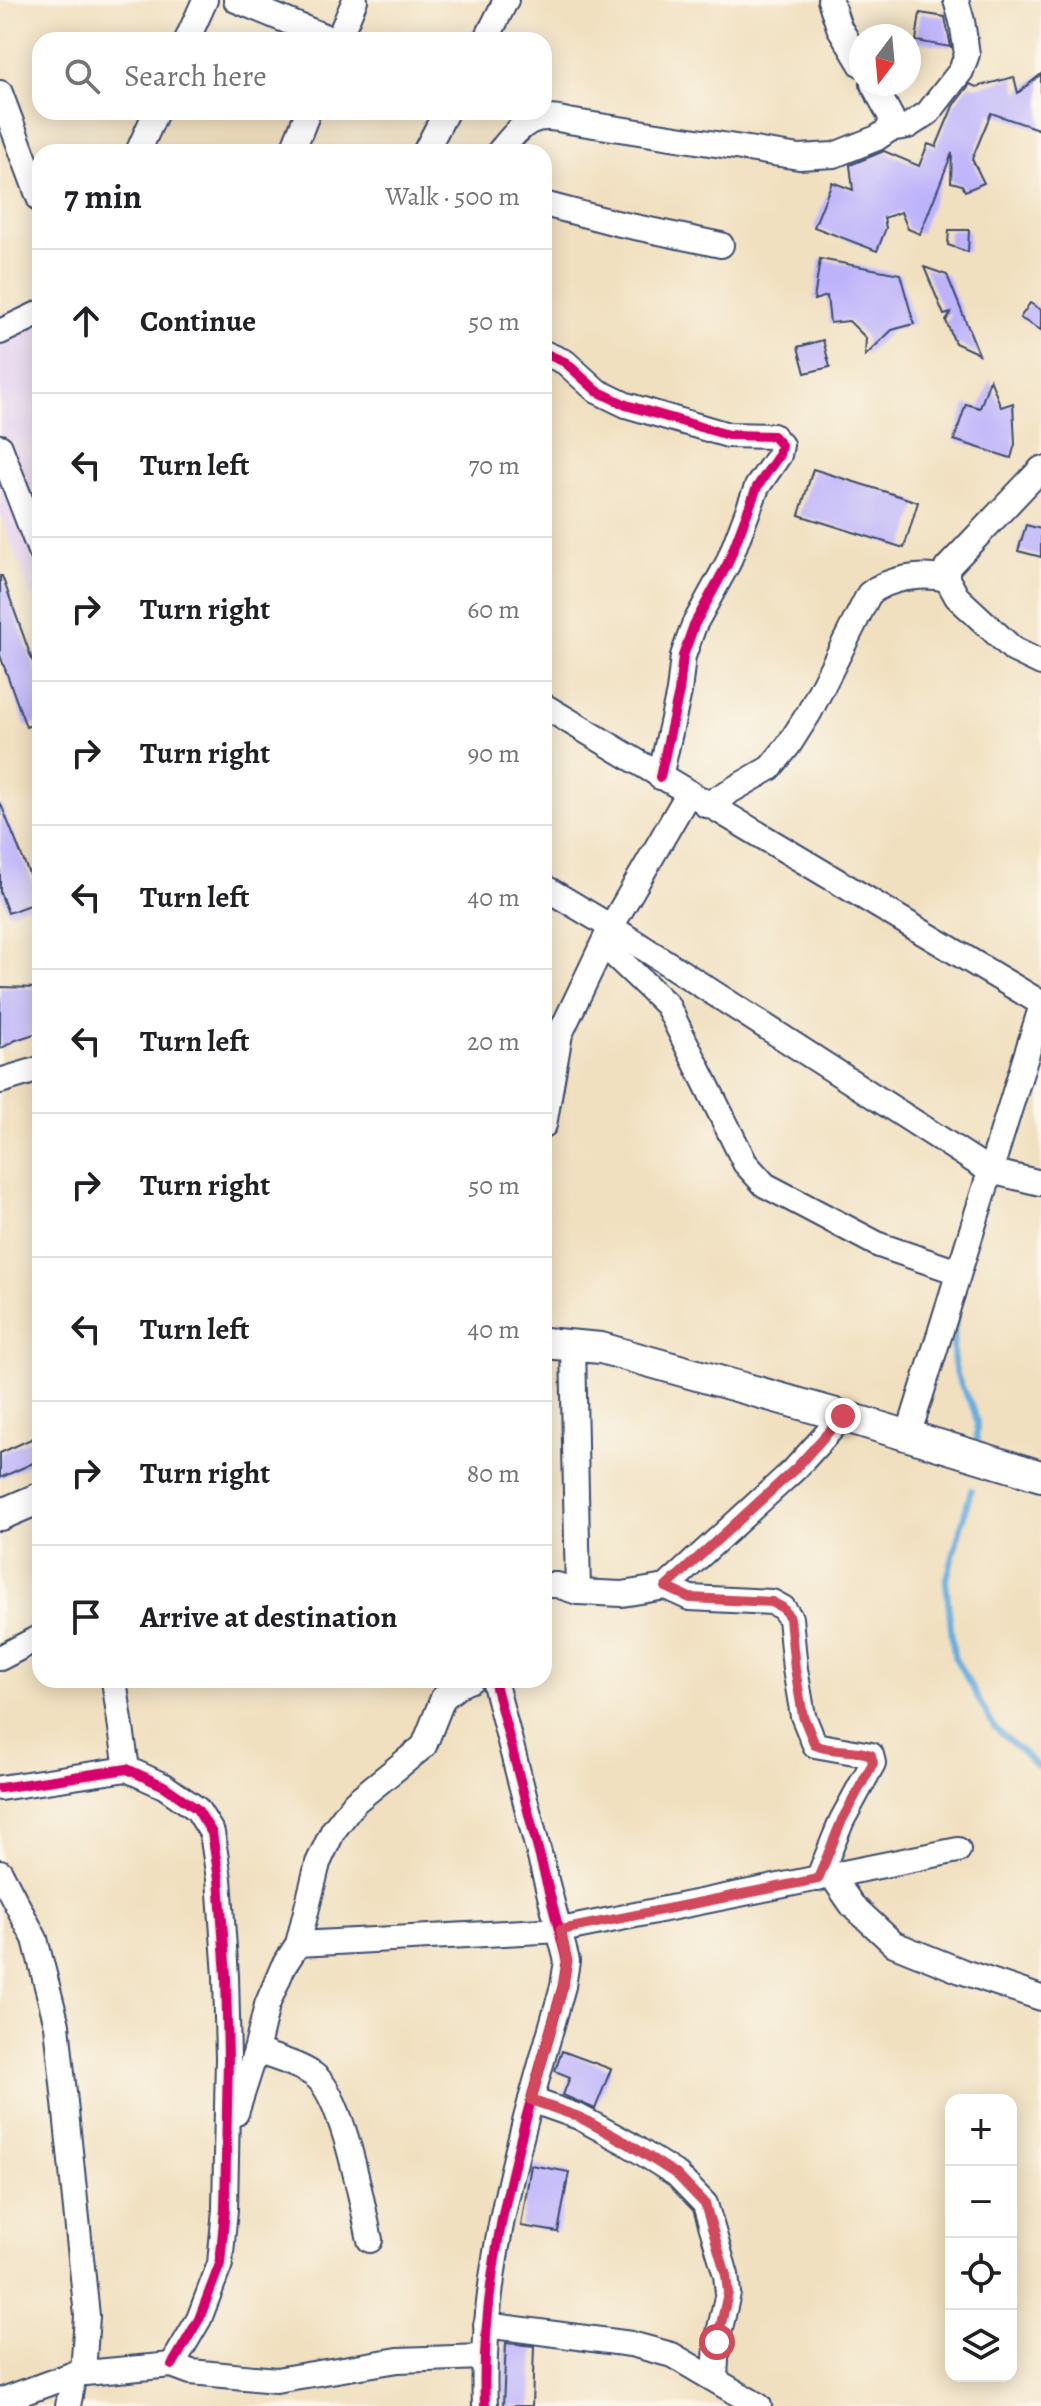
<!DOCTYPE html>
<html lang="en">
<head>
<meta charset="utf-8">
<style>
	body { margin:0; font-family:Alegreya,serif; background:#f6f6f6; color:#202124 }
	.controls { position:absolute; right:24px; bottom:24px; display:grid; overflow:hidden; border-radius:16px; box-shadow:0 4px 20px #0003 }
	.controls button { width:72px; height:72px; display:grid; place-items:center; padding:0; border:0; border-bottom:2px solid #e0e0e0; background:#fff; color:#202124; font:40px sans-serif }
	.compass { position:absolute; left:849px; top:24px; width:72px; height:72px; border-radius:50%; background:#fff; box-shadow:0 4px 20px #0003; rotate:196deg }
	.stop { position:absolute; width:24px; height:24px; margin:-18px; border:6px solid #d1495b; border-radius:50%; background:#fff }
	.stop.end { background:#d1495b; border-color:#fff; box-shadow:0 2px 8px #0008 }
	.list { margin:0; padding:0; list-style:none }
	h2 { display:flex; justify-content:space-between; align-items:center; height:104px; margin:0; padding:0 32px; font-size:34px }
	h2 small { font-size:26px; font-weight:400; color:#757577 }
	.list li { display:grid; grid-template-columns:52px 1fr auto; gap:24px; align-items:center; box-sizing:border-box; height:144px; padding:0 32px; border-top:2px solid #e0e0e0 }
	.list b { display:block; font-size:30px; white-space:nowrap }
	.list em { font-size:26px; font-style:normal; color:#757577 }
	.icon { flex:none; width:44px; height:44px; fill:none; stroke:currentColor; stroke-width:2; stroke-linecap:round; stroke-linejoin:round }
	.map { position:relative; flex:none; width:1041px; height:2406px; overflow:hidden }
	.search { position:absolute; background:#fff; box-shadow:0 4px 20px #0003; left:32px; top:32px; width:520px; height:88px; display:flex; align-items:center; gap:20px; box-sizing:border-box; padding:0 28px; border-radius:24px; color:#757577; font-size:30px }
	.panel { position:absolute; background:#fff; box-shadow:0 4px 20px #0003; left:32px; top:144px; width:520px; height:1544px; border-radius:24px }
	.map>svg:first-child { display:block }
	.built { fill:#e5d3f1 }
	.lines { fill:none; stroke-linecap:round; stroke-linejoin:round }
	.stream { stroke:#67aede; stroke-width:6 }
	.building { fill:#bdb3fb }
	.minor-casing { stroke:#3b4a6d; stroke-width:28 }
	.major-casing { stroke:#3b4a6d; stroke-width:34 }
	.minor { stroke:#fff; stroke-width:24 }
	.major { stroke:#fff; stroke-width:30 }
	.cycleway-casing { stroke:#fbf7ec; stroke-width:15 }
	.cycleway { stroke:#d6006c; stroke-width:10 }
	.route { stroke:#d1495b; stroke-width:10 }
</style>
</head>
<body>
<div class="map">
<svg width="1041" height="2406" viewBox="0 0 1041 2406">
	<rect width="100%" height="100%" fill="#fbf7ec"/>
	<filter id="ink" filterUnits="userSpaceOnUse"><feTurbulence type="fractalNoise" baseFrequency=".0125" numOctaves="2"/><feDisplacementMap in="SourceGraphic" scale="16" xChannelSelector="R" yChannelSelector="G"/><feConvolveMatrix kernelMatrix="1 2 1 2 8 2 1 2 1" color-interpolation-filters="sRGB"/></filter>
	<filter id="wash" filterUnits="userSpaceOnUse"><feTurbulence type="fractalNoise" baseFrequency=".006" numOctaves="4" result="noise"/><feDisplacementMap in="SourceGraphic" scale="32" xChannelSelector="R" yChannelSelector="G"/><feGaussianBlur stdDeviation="1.8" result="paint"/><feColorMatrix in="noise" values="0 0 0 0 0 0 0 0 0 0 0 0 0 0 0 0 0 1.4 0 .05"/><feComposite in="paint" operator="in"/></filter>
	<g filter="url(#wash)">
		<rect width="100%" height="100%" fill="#f1e0c0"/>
		<polygon class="built" points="40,298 40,620 0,512 0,315"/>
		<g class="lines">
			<g class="stream">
				<path d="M 957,1316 C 953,1339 950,1358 959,1380 C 964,1394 975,1406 977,1422 C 978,1432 974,1436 980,1446"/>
				<polyline points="971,1490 946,1582 954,1656 994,1727 1041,1769"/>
			</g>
		</g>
		<g id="blocks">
			<g class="building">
				<polygon points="920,13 945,17 951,47 916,41"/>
				<polygon points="1041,74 1041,130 991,113 972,159 984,183 965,191 962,185 951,182 952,153 920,234 908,229 901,212 884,218 886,228 877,251 814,227 832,182 853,190 850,165 884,151 919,166 928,144 936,147 953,106 970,84 976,87 1014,77 1018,93"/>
				<polygon points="949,230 969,230 968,252 948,245"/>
				<polygon points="820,259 900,274 914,324 892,330 865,356 866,338 849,321 830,323 827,296 814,300"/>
				<polygon points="924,267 947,275 979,354 955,343 946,321 951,313 944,315"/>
				<polygon points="1030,303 1041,310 1041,330 1020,318"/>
				<polygon points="823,340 830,367 805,373 798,347"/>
				<polygon points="990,379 1001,407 1013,403 1015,444 1011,458 954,440 966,404 980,408"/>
				<polygon points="813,469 918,502 904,548 799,515"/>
				<polygon points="1026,525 1041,529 1041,557 1018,551"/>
				<polygon points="0,576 2,576 40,682 40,722 26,727 0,655"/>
				<polygon points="0,802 40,901 8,913 0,892"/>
				<polygon points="0,987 40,988 40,1032 16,1040 0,1049"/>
				<polygon points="40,1435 40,1460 0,1478 0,1453"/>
				<polygon points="562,2051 611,2069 595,2109 563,2095 570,2077 555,2071"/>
				<polygon points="531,2165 569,2172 558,2232 521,2226"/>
				<polygon points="506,2343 534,2346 532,2406 503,2406"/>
			</g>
		</g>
	</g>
	<g filter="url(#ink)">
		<use href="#blocks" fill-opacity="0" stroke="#3b4a6d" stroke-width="2"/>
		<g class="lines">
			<g class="minor-casing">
				<g id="minor">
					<polyline points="236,0 333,40"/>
					<polyline points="830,0 839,27 861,64"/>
					<polyline points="187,40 205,0"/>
					<polyline points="338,40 355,0"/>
					<polyline points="486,40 506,0"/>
					<polyline points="873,84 891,117 890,129"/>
					<polyline points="0,93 40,200"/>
					<polyline points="138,152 156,112"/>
					<polyline points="292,152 308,112"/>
					<polyline points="425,152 446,112"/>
					<path d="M 499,152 C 522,125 531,111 568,121 L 799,157 L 834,155 L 877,138 L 890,129 L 908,126 L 928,113 L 946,90 L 961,71 L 967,54 L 962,21 L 956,0"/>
					<polyline points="544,204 616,223 721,245"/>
					<polyline points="0,332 40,313"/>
					<polyline points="544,353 565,362 597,391 626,405 728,435 773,436 781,445 779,455 757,487 728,563 694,625 683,656 679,692 660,777"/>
					<polyline points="0,447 40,551"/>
					<polyline points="1041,469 947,568 947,579 957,597 1014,650 1041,663"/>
					<polyline points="544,706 1041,1003"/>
					<path d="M 706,805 L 770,768 L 788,746 L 809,713 L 869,594 C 888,578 922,573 947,579"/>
					<polyline points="544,887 611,927 990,1171 1041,1183"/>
					<polyline points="603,944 667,1005 745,1163 765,1185 879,1245 958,1272"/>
					<polyline points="0,1081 40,1069"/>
					<polyline points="544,1125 560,1034 611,927 688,794"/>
					<polyline points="573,1345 578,1592"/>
					<polyline points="908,1436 1041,1008"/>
					<polyline points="544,1585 557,1585 578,1592 622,1594 666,1587 796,1468 843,1416"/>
					<polyline points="666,1587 690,1598 772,1602 783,1608 790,1618 795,1669 803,1716 815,1745 871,1755 873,1763 842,1820 818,1879"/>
					<polyline points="0,1658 40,1637"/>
					<polyline points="114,1680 127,1769"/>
					<polyline points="0,1788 127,1769 164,1786 197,1809 212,1833 219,1879 226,1976 228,2058 225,2209 220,2264 199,2319 172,2365"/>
					<polyline points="0,1872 35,1939 57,2025 87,2316 83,2373"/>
					<polyline points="832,1876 852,1905 894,1944 961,1971 1041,1998"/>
					<polyline points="298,1944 561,1930 958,1850"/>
					<path d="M 256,2051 C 275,2058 298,2064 314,2075 C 343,2095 362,2204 370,2240"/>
					<polyline points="531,2100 579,2117 627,2143 676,2174 705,2204 726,2275 728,2293 717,2342 715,2378"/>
					<polyline points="236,2113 256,2051 267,2005 283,1967 298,1944 318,1863 333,1831 355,1802 424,1746 443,1698 461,1684 471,1680"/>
					<polyline points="486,2325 631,2344 672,2355 759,2406"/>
					<polyline points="0,2401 74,2374 172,2365 191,2372 276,2380 398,2360 483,2357"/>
					<polyline points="68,2406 74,2374"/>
					<path d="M 485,2406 C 479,2262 525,2123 563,1986 L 567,1961 L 494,1680"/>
				</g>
			</g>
			<g class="major-casing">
				<g id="major">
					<polyline points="544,1343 601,1348 843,1416 1041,1476"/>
					<polyline points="0,1515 40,1498"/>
				</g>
			</g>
			<use href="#minor" class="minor"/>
			<use href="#major" class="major"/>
			<g class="cycleway-casing">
				<g id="cycleway">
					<polyline points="544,353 565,362 597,391 626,405 728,435 773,436 781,445 779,455 757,487 728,563 694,625 683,656 679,692 660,777"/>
					<polyline points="0,1788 127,1769 164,1786 197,1809 212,1833 219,1879 226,1976 228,2058 225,2209 220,2264 199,2319 172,2365"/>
					<path d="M 485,2406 C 479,2262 525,2123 563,1986 L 567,1961 L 494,1680"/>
				</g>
			</g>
			<use href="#cycleway" class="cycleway"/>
		</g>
	</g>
	<g class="lines" filter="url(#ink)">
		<path class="route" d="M 717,2342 L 728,2293 L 726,2275 L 705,2204 L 676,2174 L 627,2143 L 579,2117 L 531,2100 L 563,1986 L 567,1961 L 561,1930 L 818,1879 L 842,1820 L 873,1763 L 871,1755 C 853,1748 833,1753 815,1745 L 803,1716 L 795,1669 L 790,1618 L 783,1608 L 772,1602 L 690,1598 L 666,1587 L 796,1468 L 843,1416"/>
	</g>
</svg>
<div class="controls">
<button>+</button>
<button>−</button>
<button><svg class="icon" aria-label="locate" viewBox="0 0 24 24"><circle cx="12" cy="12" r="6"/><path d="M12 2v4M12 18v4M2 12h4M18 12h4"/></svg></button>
<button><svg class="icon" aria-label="layers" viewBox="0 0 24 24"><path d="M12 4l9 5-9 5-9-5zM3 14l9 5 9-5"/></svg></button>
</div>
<svg class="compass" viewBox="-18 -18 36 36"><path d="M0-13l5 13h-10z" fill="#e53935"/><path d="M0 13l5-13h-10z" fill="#757577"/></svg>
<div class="stop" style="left:717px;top:2342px"></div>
<div class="stop end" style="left:843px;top:1416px"></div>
<div class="search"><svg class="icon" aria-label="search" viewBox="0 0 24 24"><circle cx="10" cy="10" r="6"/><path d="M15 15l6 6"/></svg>Search here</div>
<section class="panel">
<h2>7 min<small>Walk · 500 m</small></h2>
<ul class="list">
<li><svg class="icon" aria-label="ahead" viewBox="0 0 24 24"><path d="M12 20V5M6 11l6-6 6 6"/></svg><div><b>Continue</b></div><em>50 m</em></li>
<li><svg class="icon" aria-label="left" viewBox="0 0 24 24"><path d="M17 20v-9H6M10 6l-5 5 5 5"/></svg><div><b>Turn left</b></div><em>70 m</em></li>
<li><svg class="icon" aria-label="right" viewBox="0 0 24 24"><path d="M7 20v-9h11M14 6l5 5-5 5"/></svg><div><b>Turn right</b></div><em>60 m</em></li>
<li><svg class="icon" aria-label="right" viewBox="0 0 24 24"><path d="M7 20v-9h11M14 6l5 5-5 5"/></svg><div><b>Turn right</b></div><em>90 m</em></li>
<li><svg class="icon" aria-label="left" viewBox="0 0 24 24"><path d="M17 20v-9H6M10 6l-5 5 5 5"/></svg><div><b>Turn left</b></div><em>40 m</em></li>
<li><svg class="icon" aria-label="left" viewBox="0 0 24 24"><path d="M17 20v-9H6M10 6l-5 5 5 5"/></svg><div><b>Turn left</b></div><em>20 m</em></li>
<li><svg class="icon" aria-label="right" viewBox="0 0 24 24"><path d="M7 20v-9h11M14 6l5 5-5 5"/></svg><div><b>Turn right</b></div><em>50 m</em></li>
<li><svg class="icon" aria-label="left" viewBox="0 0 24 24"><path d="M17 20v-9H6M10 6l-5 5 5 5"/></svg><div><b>Turn left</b></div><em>40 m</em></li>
<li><svg class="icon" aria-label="right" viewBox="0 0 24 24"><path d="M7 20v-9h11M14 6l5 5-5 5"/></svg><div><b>Turn right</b></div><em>80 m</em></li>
<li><svg class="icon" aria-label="arrive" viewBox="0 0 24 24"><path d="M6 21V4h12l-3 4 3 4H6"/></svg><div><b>Arrive at destination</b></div></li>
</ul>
</section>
</div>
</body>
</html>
